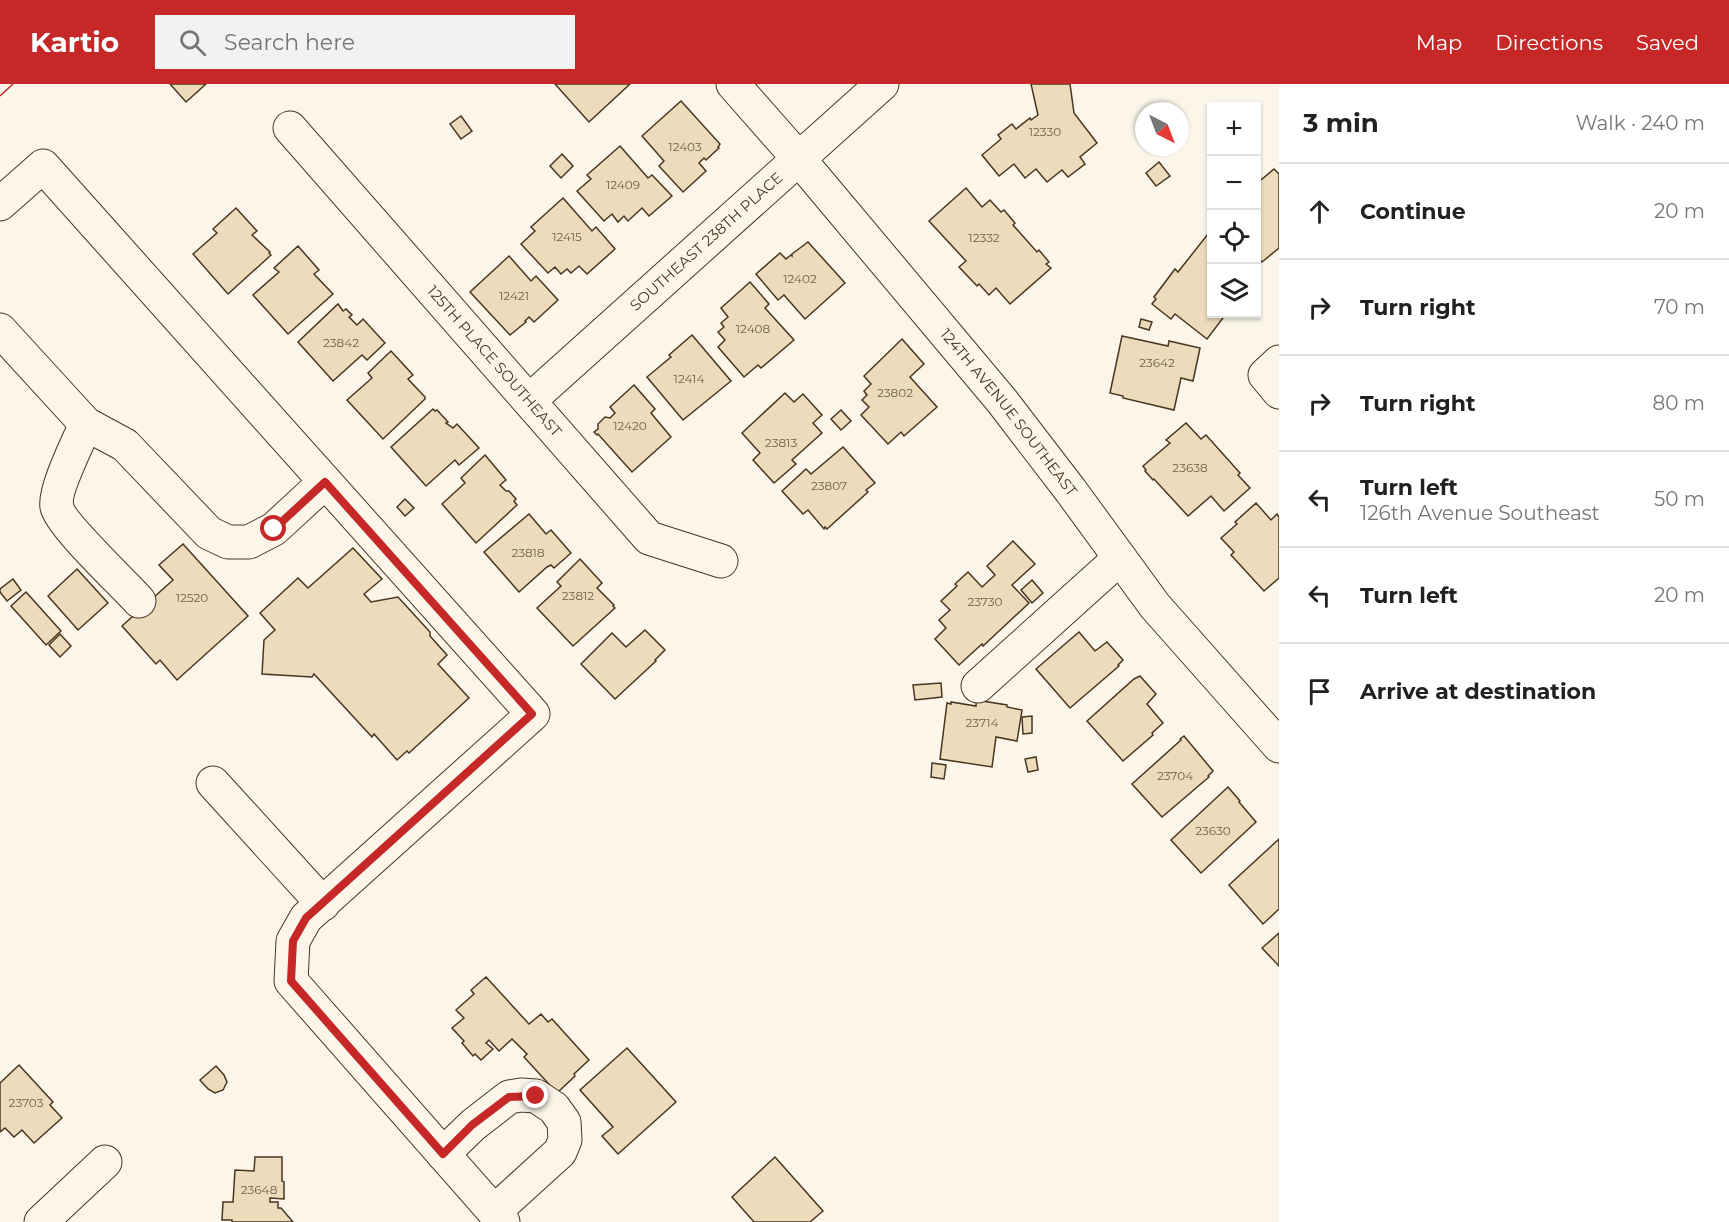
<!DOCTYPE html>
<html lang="en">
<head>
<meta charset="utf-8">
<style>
	body { margin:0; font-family:Montserrat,sans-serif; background:#f2f2f2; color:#202124 }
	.controls { position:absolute; right:18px; top:18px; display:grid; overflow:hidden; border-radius:0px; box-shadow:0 2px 4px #0004 }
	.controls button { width:54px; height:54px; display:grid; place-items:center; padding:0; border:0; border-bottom:2px solid #e0e0e0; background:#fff; color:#202124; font:30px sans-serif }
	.compass { position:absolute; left:1135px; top:18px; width:54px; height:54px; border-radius:50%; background:#fff; box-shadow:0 2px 4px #0004; rotate:138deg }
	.stop { position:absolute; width:18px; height:18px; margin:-14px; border:4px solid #c62828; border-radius:50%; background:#fff }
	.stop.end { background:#c62828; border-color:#fff; box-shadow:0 2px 6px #0008 }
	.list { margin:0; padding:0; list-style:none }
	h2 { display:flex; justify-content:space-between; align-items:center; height:78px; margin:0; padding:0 24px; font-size:26px }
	h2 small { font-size:20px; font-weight:400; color:#757577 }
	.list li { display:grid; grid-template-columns:39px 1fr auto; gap:18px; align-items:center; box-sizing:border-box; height:96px; padding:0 24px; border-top:2px solid #e0e0e0 }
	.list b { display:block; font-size:22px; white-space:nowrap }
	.list p { margin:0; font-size:20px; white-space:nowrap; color:#757577 }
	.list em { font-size:20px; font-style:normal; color:#757577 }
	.icon { flex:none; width:33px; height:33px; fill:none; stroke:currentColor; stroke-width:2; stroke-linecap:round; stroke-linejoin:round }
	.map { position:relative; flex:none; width:1279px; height:1138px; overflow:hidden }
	header { display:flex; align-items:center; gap:36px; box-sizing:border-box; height:84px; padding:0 30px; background:#c62828; color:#fff }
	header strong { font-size:28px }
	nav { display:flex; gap:33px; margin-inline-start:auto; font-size:21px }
	.search { width:420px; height:54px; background:#f2f2f2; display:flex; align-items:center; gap:15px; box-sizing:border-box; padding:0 21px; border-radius:0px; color:#757577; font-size:22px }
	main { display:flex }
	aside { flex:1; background:#fff }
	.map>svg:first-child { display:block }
	.building { fill:#ecdcbc; stroke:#4a3520; stroke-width:1.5 }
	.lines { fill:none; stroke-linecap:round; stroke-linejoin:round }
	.minor-casing { stroke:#4a3520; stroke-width:35 }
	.minor { stroke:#fbf6e9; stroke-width:33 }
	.power { stroke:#c62828; stroke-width:1.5; stroke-dasharray:21 4.5 3 4.5; stroke-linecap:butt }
	.route { stroke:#c62828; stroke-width:8 }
	.labels { text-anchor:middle; stroke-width:4.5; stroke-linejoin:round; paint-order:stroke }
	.number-label { font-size:12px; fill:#725f47 }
	.street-label { font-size:15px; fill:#4a3520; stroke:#fbf6e9 }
</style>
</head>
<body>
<header>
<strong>Kartio</strong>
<div class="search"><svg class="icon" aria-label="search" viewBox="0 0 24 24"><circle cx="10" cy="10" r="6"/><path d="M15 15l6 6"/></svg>Search here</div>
<nav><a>Map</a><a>Directions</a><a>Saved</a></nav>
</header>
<main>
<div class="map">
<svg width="1279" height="1138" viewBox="0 0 1279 1138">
	<rect width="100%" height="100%" fill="#fbf6e9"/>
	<g class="building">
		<polygon points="170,0 206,0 186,18"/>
		<polygon points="555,0 630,0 589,38"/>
		<polygon points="1031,0 1070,0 1074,29 1097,59 1080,73 1085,80 1068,93 1062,86 1047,98 1036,85 1025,94 1014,80 999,92 982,71 1001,55 998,51 1012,40 1016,45 1030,34 1031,36 1038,31"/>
		<polygon points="681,17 720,60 718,63 719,64 706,76 704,74 699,79 706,87 683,108 659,82 664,77 642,52"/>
		<polygon points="461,32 472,47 461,55 450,40"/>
		<polygon points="620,62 648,94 652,91 672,112 649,132 642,124 628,137 624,132 618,138 612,130 604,137 577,107 591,95 587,91"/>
		<polygon points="562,70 573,82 561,94 550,82"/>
		<polygon points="1159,78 1170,92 1156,102 1146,89"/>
		<polygon points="1274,85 1279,90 1279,164 1262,178 1256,171 1256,100"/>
		<polygon points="966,104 982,123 990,116 1001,128 1004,126 1015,139 1013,141 1037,168 1039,166 1049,178 1046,180 1051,184 1010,220 996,204 989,211 979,200 977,202 959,183 966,177 929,137"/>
		<polygon points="563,114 592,147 596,143 615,165 587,190 579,182 571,189 567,185 561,190 555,183 548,189 521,160 535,147 531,143"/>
		<polygon points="236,124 257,147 252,151 270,168 269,169 271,171 228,210 193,170 217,149 213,145"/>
		<polygon points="1208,150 1212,153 1212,230 1226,230 1207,255 1175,230 1171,235 1152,220 1156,215 1154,213 1175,185 1178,188"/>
		<polygon points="808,158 845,199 805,235 784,211 778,216 756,190 780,169 786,175 791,171 792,172 792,170"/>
		<polygon points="298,162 319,186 314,190 333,210 288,250 253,211 279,188 274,184"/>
		<polygon points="509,172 531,197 536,192 558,216 534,238 529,233 525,237 526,238 510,251 470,208"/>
		<polygon points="750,198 769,220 765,224 794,256 761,284 758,281 744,293 718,263 725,256 718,248 724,243 721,239 728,233 721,224"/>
		<polygon points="338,220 343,227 346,225 352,231 349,233 357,241 363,235 385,259 367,276 362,271 333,297 298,258"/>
		<polygon points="1141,235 1152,238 1149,246 1139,243"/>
		<polygon points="692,251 731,297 683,336 647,293 671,273 669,271"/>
		<polygon points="1122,252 1168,262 1169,257 1200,264 1193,297 1181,294 1174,326 1123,314 1123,312 1110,309"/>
		<polygon points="902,255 924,280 910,293 937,323 904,352 901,348 888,360 861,331 869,323 862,316 867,311 864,307 871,300 864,292"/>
		<polygon points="391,267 413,291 408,295 425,313 425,315 383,355 347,316 372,294 368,289"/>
		<polygon points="634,301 655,325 651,329 671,353 632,388 598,350 597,351 594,348 598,345 598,340 605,333 610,334 615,329 610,323"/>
		<polygon points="785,309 794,318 803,310 822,331 813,339 822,349 792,376 796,380 774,399 753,376 760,369 742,349"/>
		<polygon points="433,325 435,327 437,326 448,338 446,339 453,344 457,340 479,364 459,381 455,376 426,402 391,363"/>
		<polygon points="841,326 851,337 841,346 831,335"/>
		<polygon points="1186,339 1201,355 1206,351 1240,389 1238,391 1250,404 1224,427 1211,412 1188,432 1154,395 1153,396 1145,387 1146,386 1143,382 1170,359 1166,356"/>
		<polygon points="843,363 875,399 866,406 868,408 827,445 825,443 824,445 808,426 803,430 782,407 806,385 811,390"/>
		<polygon points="485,371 506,396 500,401 506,407 509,407 516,415 514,417 517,421 476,459 442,420 465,399 461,394"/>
		<polygon points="405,415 414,424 405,432 397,423"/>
		<polygon points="1256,419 1271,436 1277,430 1279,433 1279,494 1264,507 1231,471 1234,468 1221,454 1237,440 1235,438"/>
		<polygon points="529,430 546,450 551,446 571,469 554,484 551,481 547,483 519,508 484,468"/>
		<polygon points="1013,457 1035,480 1012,501 1029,519 983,562 982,560 959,581 935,555 946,544 939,536 950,526 941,517 957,502 955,500 968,488 982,503 995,491 987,482"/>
		<polygon points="183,460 248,532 177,596 160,576 156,580 122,542 173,496 159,481"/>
		<polygon points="353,464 382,495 364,510 371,518 398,513 430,548 430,552 447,571 438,580 469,614 409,669 407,667 397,676 374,650 372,653 314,590 312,593 262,590 264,556 275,546 260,529 298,494 308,504"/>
		<polygon points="580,475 602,499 597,504 614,521 613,522 615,524 573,562 537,524 561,502 557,498"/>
		<polygon points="77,485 108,519 78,546 48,512"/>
		<polygon points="13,495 21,506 7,517 0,508 0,505"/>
		<polygon points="1032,496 1043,509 1032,519 1021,506"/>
		<polygon points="26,508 61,547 46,561 11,522"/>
		<polygon points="645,546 665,566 655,576 656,577 615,615 581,580 612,549 626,563"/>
		<polygon points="1079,548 1095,567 1107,558 1123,576 1118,581 1119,582 1070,624 1036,585"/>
		<polygon points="60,550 71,562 60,573 49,561"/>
		<polygon points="1140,592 1156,610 1147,620 1163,639 1152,649 1153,651 1123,677 1087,637 1134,595"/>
		<polygon points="941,599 942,613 915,616 913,601"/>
		<polygon points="976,616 1007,621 1007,623 1022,626 1017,657 996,653 992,683 940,675 947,619 951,620 951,618 976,622"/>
		<polygon points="1032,632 1032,649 1023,650 1022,633"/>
		<polygon points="1184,652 1213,687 1208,692 1209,693 1162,733 1132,700 1181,656 1180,655"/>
		<polygon points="1036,673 1038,686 1028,688 1025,675"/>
		<polygon points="932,679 946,681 944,695 931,693"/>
		<polygon points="1228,703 1240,717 1239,718 1256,738 1201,789 1171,756"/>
		<polygon points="1279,755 1279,825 1263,840 1229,801"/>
		<polygon points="1279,849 1279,882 1262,864"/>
		<polygon points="486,893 529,940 541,930 548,938 552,935 589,976 574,990 575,992 557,1009 524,973 527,970 512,955 499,967 489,956 486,959 493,965 481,976 475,970 473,972 462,959 464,957 452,944 464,934 456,926 474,910 471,906"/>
		<polygon points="627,964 676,1018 618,1070 602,1052 613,1043 580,1006"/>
		<polygon points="19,981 53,1018 50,1021 62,1034 34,1059 22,1046 14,1053 5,1044 0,1048 0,999"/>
		<polygon points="216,982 224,991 227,998 223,1006 215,1009 208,1005 200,996"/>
		<polygon points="255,1073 282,1073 282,1097 284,1098 284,1115 270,1114 270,1118 278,1118 278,1124 281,1124 293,1138 232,1138 232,1136 222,1136 223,1118 233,1118 235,1086 254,1087"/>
		<polygon points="775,1073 823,1127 810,1138 754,1138 732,1113"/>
	</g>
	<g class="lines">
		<g class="minor-casing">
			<g id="minor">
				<path id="s1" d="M 733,0 L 799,75 L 1002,317 L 1071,407 L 1155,522 L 1279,662"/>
				<path id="s2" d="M 290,44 L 649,454 L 721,477"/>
				<polyline points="0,120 43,82 533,630 306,834 293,857 291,897 503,1138"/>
				<polyline points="0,246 86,340 125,361 209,449 228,458 249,458 274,445 325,398"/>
				<polyline points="1279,278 1265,291 1279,308"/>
				<path id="s3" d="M 530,316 L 882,0"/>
				<path d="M 86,340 C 79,356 53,408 57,423 C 60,440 124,500 139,517"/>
				<polyline points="978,602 1120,474"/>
				<polyline points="213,699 323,820"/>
				<polyline points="443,1070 473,1041 509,1013 521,1011 536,1012 554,1024 564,1038 565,1056 560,1068 494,1128"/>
				<polyline points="41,1138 105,1078"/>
			</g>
		</g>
		<use href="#minor" class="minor"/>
		<polyline class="power" points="0,12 13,0"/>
	</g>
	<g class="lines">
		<polyline class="route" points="274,445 325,398 532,630 306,834 293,857 291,897 443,1070 472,1041 509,1013 536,1012"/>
	</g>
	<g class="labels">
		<g class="number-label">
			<text x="1045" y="52">12330</text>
			<text x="685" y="67">12403</text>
			<text x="623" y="105">12409</text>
			<text x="567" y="157">12415</text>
			<text x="984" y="158">12332</text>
			<text x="800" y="199">12402</text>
			<text x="514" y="216">12421</text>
			<text x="753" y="249">12408</text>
			<text x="341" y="263">23842</text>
			<text x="1157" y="283">23642</text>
			<text x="689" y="299">12414</text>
			<text x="895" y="313">23802</text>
			<text x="630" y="346">12420</text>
			<text x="781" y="363">23813</text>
			<text x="1190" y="388">23638</text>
			<text x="829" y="406">23807</text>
			<text x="528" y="473">23818</text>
			<text x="578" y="516">23812</text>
			<text x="192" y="518">12520</text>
			<text x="985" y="522">23730</text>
			<text x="982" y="643">23714</text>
			<text x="1175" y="696">23704</text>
			<text x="1213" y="751">23630</text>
			<text x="26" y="1023">23703</text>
			<text x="259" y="1110">23648</text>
		</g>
		<g class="street-label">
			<text dy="5" stroke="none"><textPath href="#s3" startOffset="237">SOUTHEAST 238TH PLACE</textPath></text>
			<text dy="5" stroke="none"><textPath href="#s2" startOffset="310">125TH PLACE SOUTHEAST</textPath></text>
			<text dy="5" stroke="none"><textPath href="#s1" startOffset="429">124TH AVENUE SOUTHEAST</textPath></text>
		</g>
	</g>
</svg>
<div class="controls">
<button>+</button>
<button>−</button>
<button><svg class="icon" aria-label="locate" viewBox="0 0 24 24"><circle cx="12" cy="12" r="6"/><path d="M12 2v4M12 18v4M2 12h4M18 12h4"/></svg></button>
<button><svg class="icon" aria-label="layers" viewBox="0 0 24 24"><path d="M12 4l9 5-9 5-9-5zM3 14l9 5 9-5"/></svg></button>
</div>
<svg class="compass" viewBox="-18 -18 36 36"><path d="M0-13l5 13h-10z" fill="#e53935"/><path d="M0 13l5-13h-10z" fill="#757577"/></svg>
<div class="stop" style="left:274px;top:445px"></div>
<div class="stop end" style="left:536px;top:1012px"></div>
</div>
<aside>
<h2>3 min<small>Walk · 240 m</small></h2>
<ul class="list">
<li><svg class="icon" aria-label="ahead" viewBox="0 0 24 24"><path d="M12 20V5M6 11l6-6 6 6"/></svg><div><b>Continue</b></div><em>20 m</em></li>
<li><svg class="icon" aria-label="right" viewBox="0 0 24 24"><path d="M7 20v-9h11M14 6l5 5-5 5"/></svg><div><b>Turn right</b></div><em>70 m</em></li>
<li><svg class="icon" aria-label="right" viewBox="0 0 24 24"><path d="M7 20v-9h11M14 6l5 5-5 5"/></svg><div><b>Turn right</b></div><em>80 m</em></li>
<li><svg class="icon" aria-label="left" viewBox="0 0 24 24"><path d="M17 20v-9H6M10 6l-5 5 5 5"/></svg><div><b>Turn left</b><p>126th Avenue Southeast</p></div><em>50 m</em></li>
<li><svg class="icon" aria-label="left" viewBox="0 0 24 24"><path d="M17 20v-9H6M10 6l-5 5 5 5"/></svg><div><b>Turn left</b></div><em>20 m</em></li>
<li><svg class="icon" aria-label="arrive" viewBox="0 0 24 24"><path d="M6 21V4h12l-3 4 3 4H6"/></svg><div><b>Arrive at destination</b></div></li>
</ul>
</aside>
</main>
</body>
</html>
